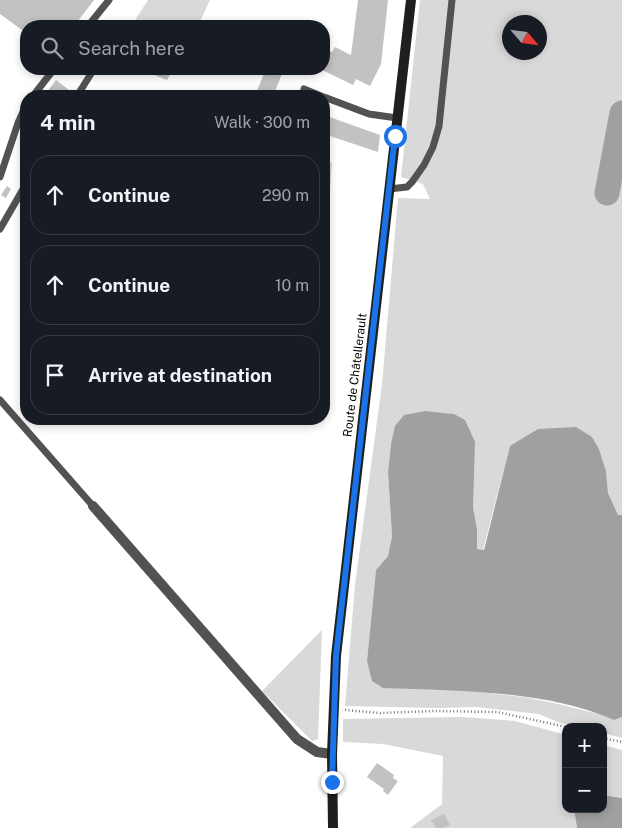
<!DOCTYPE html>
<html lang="en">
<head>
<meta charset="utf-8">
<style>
	body { margin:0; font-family:"Public Sans",sans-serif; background:#20242c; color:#f1f3f6 }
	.controls { position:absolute; right:15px; bottom:15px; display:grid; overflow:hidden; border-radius:10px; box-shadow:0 2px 8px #0003 }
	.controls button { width:45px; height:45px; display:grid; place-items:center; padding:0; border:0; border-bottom:1px solid #363941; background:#171b24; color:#f1f3f6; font:25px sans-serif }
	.compass { position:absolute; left:502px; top:15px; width:45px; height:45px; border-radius:50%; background:#171b24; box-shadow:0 2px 8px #0003; rotate:118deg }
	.stop { position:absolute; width:15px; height:15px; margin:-11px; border:4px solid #1a73e8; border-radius:50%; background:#fff }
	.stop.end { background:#1a73e8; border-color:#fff; box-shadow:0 1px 5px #0008 }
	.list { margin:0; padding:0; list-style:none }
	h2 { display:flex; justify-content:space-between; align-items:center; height:65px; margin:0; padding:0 20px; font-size:21px }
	h2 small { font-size:16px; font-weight:400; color:#9ea1a6 }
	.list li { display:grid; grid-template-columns:32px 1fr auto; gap:15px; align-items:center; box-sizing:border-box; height:80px; margin:0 10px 10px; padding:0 10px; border:1px solid #363941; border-radius:20px }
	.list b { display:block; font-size:19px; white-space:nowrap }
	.list em { font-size:16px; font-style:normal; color:#9ea1a6 }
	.icon { flex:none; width:28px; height:28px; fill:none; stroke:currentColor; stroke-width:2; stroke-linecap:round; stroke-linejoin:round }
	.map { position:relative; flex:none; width:622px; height:828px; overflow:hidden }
	.search { position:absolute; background:#171b24; box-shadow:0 2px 8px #0003; left:20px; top:20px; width:310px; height:55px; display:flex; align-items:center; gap:12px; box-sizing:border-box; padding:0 18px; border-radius:20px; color:#9ea1a6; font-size:19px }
	.panel { position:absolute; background:#171b24; box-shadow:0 2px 8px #0003; left:20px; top:90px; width:310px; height:335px; border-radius:20px }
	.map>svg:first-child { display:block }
	.green { fill:#d9d9d9; fill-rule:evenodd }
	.water { fill:#a0a0a0 }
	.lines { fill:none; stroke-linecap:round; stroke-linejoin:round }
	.river { stroke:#a0a0a0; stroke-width:25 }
	.building { fill:#c2c2c2 }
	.path { stroke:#747474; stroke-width:2.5; stroke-dasharray:1 2.5; stroke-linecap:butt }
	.lane { stroke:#525252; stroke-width:7 }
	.street { stroke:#525252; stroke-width:10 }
	.secondary { stroke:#1f1f1f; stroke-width:10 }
	.route { stroke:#1a73e8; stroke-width:6 }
	.labels { text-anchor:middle; stroke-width:4.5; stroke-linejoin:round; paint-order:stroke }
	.street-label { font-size:12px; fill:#000; stroke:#fff }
</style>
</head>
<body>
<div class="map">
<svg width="622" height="828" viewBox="0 0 622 828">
	<rect width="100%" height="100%" fill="#fff"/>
	<g class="green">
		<polygon points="148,0 210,0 198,26 132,25"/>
		<path d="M 420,0 L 622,0 L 622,515 L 618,516 L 608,493 L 606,471 L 599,449 L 510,446 L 483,550 L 476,549 L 477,529 L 454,414 L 427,411 L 391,444 L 388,472 L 392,536 L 388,556 L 376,570 L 367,661 L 480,692 L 524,697 L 554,703 L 599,714 L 614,720 L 622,717 L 622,738 L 603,733 L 603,727 L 576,727 L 560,723 L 539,714 L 477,707 L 438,708 L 345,706 L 355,585 L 382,384 L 398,198 L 430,199 L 423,184 L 401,177 ZM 510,22 L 540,22 L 540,52 L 510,52 Z"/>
		<polygon points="324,162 332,163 324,272"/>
		<polygon points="322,630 318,739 312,741 262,691"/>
		<polygon points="463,717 515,721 566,735 566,809 574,809 577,828 410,828 442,804 443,756 383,744 343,742 343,719"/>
		<polygon points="603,745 622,750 622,798 603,795"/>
	</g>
	<g class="water">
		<path d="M 426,411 L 454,414 L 465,420 L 475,442 L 473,507 L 477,529 L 477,549 L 484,550 L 510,446 L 538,429 L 576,427 L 592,437 L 599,449 L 606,471 L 608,493 L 618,515 L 622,515 L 622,717 L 614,720 C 545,690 458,691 383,688 L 372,681 L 367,661 L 376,570 L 388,556 L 392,536 L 388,472 L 391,444 L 395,426 L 404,415 Z"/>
		<polygon points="603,795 622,798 622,828 577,828 574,809 603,809"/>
	</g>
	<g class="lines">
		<polyline class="river" points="607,193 622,113"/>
	</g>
	<g class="building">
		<polygon points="0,0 94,0 74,26 26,26 26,33 0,14"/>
		<polygon points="358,0 388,0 381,64 370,86 356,79 353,85 320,69 324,69 324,49 332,52 335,47 351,55"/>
		<polygon points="139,69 173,69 167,80"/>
		<polygon points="266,69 284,69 273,96 261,92 261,95 256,93"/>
		<polygon points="56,80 69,90 64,96 44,96"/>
		<polygon points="324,115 380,135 378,152 324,134"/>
		<polygon points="7,186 11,189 6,198 1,195"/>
		<polygon points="377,763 394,775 393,778 398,781 388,795 383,791 384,789 367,777"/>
		<polygon points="444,814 450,825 443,828 436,828 431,820"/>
	</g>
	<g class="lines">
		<g class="path">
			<polyline points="345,710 380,713 435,711 497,712 566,727"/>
			<polyline points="603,738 622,742"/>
		</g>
		<g class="lane">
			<polyline points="88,26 109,0"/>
			<polyline points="304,89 321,96"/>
			<polyline points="33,96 54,69"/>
			<polyline points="77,96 94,69"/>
			<polyline points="324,97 369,114 397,118"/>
			<polyline points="0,177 18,123 26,105"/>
			<polyline points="389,189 407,187 412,182 424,165 433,147 439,126 452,0"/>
			<polyline points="0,229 26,184"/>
			<polyline points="0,400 93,506"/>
		</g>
		<polyline class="street" points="93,506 297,739 317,752 332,754"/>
		<polyline class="secondary" points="333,828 332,754 336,656 411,0"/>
	</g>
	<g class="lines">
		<polyline class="route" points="332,782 336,656 395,136"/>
	</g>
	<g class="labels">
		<g class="street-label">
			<text transform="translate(355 375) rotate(-83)" y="4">Route de Châtellerault</text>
		</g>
	</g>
</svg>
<div class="controls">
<button>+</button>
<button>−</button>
</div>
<svg class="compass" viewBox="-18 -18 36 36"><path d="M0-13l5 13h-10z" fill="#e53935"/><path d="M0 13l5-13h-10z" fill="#9ea1a6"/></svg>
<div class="stop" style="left:395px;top:136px"></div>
<div class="stop end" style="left:332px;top:782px"></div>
<div class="search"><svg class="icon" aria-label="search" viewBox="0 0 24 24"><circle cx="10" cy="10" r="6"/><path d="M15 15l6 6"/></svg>Search here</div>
<section class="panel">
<h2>4 min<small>Walk · 300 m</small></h2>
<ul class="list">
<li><svg class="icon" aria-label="ahead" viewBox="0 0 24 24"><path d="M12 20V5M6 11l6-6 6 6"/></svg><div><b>Continue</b></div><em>290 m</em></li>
<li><svg class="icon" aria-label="ahead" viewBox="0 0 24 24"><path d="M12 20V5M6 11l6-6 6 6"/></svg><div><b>Continue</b></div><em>10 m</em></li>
<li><svg class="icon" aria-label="arrive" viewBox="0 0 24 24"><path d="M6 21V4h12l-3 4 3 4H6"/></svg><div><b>Arrive at destination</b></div></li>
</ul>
</section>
</div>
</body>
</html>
